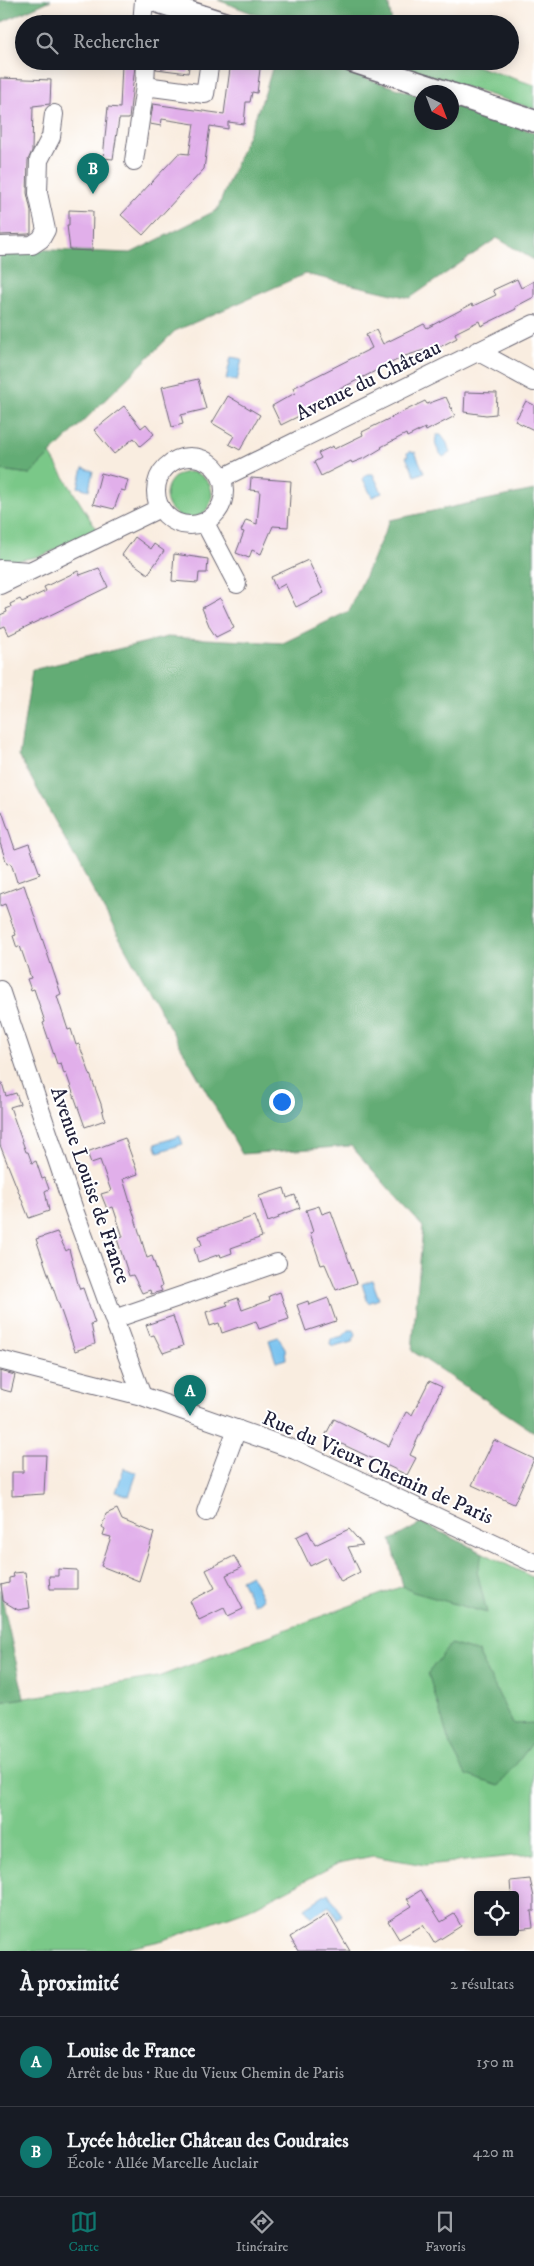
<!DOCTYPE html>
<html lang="fr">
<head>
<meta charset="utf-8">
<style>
	body { margin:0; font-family:"IM FELL DW Pica",serif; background:#20242c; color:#f1f3f6 }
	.controls { position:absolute; right:15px; bottom:15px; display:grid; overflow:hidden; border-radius:5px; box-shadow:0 2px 12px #0003 }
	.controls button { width:45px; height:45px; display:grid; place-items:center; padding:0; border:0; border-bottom:1px solid #363941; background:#171b24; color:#f1f3f6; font:25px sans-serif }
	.compass { position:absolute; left:414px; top:85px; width:45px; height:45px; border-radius:50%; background:#171b24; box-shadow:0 2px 12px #0003; rotate:138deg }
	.you { position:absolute; left:281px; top:1101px; width:18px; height:18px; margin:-12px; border:4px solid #fff; border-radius:50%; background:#1a73e8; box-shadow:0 0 0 8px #1a73e833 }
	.badge { display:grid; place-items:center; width:32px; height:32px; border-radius:50%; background:#0f766e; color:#fff; font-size:16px; font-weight:700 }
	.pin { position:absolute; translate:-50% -41px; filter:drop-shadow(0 1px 2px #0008) }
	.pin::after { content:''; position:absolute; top:26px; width:18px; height:15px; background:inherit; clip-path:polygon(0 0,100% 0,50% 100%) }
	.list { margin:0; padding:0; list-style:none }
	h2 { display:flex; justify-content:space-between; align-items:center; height:65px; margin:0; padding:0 20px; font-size:21px }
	h2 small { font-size:16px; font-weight:400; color:#9ea1a6 }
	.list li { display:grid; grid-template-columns:32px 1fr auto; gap:15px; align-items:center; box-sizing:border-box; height:90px; padding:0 20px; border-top:1px solid #363941 }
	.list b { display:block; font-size:19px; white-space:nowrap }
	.list p { margin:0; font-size:16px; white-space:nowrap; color:#9ea1a6 }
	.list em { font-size:16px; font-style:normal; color:#9ea1a6 }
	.icon { flex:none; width:28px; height:28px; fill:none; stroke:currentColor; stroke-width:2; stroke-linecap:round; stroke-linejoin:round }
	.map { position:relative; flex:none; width:534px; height:1951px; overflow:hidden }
	.search { position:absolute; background:#171b24; box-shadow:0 2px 12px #0003; left:15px; right:15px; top:15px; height:55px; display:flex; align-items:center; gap:12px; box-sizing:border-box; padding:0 18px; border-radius:28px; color:#9ea1a6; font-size:19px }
	.sheet { height:245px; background:#171b24 }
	nav { display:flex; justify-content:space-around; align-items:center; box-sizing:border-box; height:70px; border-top:1px solid #363941; background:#171b24; font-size:14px; color:#9ea1a6 }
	nav a { display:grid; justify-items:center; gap:2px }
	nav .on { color:#0f766e }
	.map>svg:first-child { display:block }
	.green { fill:#7ac888; stroke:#4e7562 }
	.forest { fill:#63ac74; stroke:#426758 }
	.water { fill:#76c1ef; stroke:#4c7295 }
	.building { fill:#e1afea }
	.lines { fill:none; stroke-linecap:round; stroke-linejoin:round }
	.minor-casing { stroke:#6d6975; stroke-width:20 }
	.major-casing { stroke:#6d6975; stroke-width:24 }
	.minor { stroke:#fff; stroke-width:18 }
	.major { stroke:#fff; stroke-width:21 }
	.labels { text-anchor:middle; stroke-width:4; stroke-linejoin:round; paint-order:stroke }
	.street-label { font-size:21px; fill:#22223b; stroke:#fff }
</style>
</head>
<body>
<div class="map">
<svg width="534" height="1951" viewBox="0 0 534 1951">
	<rect width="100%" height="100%" fill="#fff"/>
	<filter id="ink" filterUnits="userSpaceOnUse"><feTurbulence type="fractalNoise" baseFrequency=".02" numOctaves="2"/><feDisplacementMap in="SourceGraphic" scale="10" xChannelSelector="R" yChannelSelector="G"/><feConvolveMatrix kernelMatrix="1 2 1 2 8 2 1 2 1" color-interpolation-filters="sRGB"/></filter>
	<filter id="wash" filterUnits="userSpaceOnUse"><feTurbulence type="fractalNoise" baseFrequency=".0096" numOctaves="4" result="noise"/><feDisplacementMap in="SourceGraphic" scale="20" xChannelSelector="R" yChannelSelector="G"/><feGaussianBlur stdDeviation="1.12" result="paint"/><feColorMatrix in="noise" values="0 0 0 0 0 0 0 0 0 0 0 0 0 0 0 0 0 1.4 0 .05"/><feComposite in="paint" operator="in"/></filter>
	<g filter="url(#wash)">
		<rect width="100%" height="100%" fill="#f9ede0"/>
		<g class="green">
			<polygon points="383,61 461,61 534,85 534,109"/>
			<polygon points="50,454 98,532 41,556 0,564 0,470 30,474"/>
			<circle cx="189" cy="495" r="23"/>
			<polygon points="443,1533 534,1578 534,1854 425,1865 373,1856 339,1863 248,1910 164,1940 116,1951 0,1951 0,1702 158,1677 403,1586"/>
		</g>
		<g class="forest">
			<polygon points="0,0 51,0 0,23"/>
			<polygon points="218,0 388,0 392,24 280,24"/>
			<polygon points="274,61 312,61 421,96 422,122 452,122 452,105 534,132 534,260 497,238 410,298 305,274 175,331 30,474 0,470 0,248 131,253 217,210 265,93"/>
			<polygon points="534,490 534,1432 412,1351 423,1227 351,1146 242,1154 150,993 19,756 32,670 167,637 283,643 349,611 390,520"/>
			<polygon points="422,1523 483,1553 477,1571 487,1613 413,1592 403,1586 391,1540"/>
			<polygon points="0,1589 24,1698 0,1702"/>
			<polygon points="451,1644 478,1652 513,1724 534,1723 534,1741 499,1786 466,1775 450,1745 428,1673"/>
		</g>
		<g class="water">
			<polygon points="231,357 242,359 237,381 226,379"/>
			<path d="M 437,435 L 441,435 L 447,443 L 450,453 L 443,457 C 437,450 433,443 437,435 Z"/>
			<polygon points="411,451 413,453 415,452 424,472 415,476 406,457 408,456 407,453"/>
			<polygon points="83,468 93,471 89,490 78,487"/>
			<polygon points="367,474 373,474 382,493 372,497 363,479"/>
			<polygon points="180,1136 183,1144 158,1152 155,1144"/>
			<polygon points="372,1280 379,1299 368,1303 362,1284"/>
			<polygon points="349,1330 354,1330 356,1334 352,1342 334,1347 330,1345 331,1339 343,1336"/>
			<polygon points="278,1337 285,1348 286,1359 276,1362 269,1340"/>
			<polygon points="124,1468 137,1473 129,1496 116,1492"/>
			<polygon points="251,1575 263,1599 253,1604 241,1580"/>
			<polygon points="328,1893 342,1915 337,1919 329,1906 311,1917 305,1908"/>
		</g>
		<g id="blocks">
			<g class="building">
				<polygon points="157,61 190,61 188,73 156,69"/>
				<polygon points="231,61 261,61 257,93 252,92 250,102 246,102 244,124 228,122 228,129 210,126 204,169 143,235 121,215 179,153 189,154 194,124 162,119 161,126 150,124 153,104 224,114"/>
				<polygon points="122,64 135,66 129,119 119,119 113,159 103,158 108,107 120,108"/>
				<polygon points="0,78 51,80 50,104 33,106 32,151 28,160 27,193 31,211 31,233 29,234 0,235"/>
				<polygon points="69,210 93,211 92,251 70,250 67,225 69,225"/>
				<polygon points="517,279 521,288 534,281 534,297 515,307 516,309 481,326 479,321 455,333 457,338 426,354 424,350 405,356 330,394 333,399 281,425 272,406 295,393 293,388 372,348 366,335 376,330 383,344 424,324 427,328 472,304 473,306 496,295 493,290"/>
				<polygon points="198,379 206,409 181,415 183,424 172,427 162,387"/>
				<polygon points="465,392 497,393 496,414 486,415 464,412"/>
				<polygon points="228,396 260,415 240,450 229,444 234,436 212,423"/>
				<polygon points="446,397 455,416 426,431 425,428 407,437 406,434 381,447 382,448 367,457 352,463 351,461 321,476 314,462 321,458 318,453 333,446 334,449 363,435 362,432 425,401 427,404"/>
				<polygon points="526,401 534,405 534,430 515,421"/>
				<polygon points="124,406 141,428 146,424 154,434 140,446 134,438 114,454 94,430"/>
				<polygon points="101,473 128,480 125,491 121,490 114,509 93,504"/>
				<polygon points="251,478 291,481 288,527 273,526 261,554 252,550 249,558 236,553 244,532 241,531 246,520 257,524 260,491 250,490"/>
				<polygon points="135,537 151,549 154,544 164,551 148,574 122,555"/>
				<polygon points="174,554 208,559 207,573 199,573 198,583 172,581"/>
				<polygon points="308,560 324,593 296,607 285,584 276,589 271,577"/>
				<polygon points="99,568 108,587 9,635 5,626 0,628 0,615 7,612 6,609 11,607 10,604 20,599 22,602 46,591 44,587 78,571 80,575"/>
				<polygon points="220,598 234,628 216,637 210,628 202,608"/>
				<polygon points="0,811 2,811 15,849 29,844 40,874 17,882 11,863 7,864 0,843"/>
				<polygon points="24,885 61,994 57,996 68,1030 71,1029 76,1045 79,1044 101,1104 105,1120 85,1127 66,1073 64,1074 61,1063 57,1064 43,1023 45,1022 34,989 31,990 27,979 31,978 20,946 17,948 13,936 16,935 5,904 0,906 0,894"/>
				<polygon points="0,1083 2,1083 6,1096 16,1093 20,1104 10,1107 26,1152 28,1152 32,1163 36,1161 42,1179 45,1178 49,1189 45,1191 49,1211 29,1218 0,1145"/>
				<polygon points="125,1138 138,1174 123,1179 147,1258 152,1256 162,1286 160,1287 162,1291 151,1294 150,1290 142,1293 133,1275 129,1276 117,1239 123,1237 113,1207 107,1209 101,1194 111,1191 100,1160 91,1163 87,1152"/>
				<polygon points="284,1188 287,1198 295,1195 300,1208 278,1216 279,1218 268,1222 259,1196"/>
				<polygon points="319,1206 322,1214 331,1211 357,1283 336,1290 325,1264 321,1265 310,1233 313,1232 306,1210"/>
				<polygon points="254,1216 262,1237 231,1248 232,1253 221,1257 220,1254 198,1262 194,1248 202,1245 199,1236"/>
				<polygon points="57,1232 66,1251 69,1249 78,1284 80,1289 83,1288 95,1323 91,1324 95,1344 75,1351 36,1239"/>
				<polygon points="280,1292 289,1319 259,1329 256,1321 222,1333 219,1323 210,1326 206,1312 228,1305 226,1302 238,1298 242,1310 270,1300 269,1296"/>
				<polygon points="328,1298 336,1321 306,1331 297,1305 308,1301 309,1305"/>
				<polygon points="173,1316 183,1346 163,1353 154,1335 150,1336 146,1325"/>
				<polygon points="0,1371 15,1375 11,1392 0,1389"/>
				<polygon points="429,1381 442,1387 410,1455 416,1458 407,1475 325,1436 334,1419 389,1446 406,1412 412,1415"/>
				<polygon points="494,1440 534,1459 514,1504 472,1485"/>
				<polygon points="23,1455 46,1455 44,1494 12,1496 12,1472 23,1472"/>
				<polygon points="117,1509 122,1520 154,1533 139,1581 101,1566 111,1537 103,1535 105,1529 102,1527 106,1514"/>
				<polygon points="349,1529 363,1545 348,1547 360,1572 341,1582 328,1557 310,1566 296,1537 308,1531 315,1545"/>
				<polygon points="234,1556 241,1568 226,1575 243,1609 228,1616 224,1608 199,1620 190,1601 215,1588 206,1570"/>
				<polygon points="58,1569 77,1570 77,1589 50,1589 49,1576 58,1576"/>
				<polygon points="25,1572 30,1608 18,1610 3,1601 1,1585 9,1583 9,1578 14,1577 13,1573"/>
				<polygon points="530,1879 534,1897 534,1911 531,1911 533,1927 518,1929 515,1895 511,1895 510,1881"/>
				<polygon points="421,1890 441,1922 454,1914 461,1926 434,1943 423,1925 399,1939 388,1921 412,1906 407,1899"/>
				<polygon points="328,1914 350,1951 298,1951 290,1937"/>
			</g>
		</g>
	</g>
	<g filter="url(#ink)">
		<use href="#blocks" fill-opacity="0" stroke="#6d6975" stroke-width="1"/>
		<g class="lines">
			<g class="minor-casing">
				<g id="minor">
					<polyline points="142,24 144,0"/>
					<polyline points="145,86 205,94 210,61"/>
					<polyline points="134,161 145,86 146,61"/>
					<polyline points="0,246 32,245 41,239 46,230 38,193 39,160 51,137 54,114"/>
					<polyline points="477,351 534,382"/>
					<circle cx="190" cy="491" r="34"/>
					<polyline points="222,478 534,324"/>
					<polyline points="205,523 237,584"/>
					<polyline points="0,569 30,571 160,508"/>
					<polyline points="0,585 29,571"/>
					<polyline points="0,990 74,1210 142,1396"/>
					<polyline points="114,1319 277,1263"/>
					<polyline points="0,1360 142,1396 295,1450 534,1563"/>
					<polyline points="206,1512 237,1429"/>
				</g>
			</g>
			<g class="major-casing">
				<g id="major">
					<polyline points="152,0 227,24"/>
					<polyline points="351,61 447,92"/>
					<polyline points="452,94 534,121"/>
				</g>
			</g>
			<use href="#minor" class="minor"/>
			<use href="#major" class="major"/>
		</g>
	</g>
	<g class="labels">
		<g class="street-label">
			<text transform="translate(368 380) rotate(-26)" y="7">Avenue du Château</text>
			<text transform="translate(91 1185) rotate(71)" y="7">Avenue Louise de France</text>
			<text transform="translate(378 1467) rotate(24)" y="7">Rue du Vieux Chemin de Paris</text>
		</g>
	</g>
</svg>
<div class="controls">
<button><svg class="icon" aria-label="locate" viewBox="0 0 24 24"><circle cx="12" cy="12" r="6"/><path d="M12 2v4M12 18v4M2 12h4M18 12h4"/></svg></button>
</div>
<svg class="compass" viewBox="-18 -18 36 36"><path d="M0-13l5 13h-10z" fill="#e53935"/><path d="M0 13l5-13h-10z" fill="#9ea1a6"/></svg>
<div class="you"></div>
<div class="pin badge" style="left:190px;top:1416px">A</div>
<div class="pin badge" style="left:93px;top:194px">B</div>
<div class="search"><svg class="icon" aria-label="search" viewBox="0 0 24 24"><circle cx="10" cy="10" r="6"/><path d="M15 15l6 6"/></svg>Rechercher</div>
</div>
<section class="sheet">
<h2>À proximité<small>2 résultats</small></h2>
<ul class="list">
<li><span class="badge">A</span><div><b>Louise de France</b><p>Arrêt de bus · Rue du Vieux Chemin de Paris</p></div><em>150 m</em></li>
<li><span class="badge">B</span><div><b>Lycée hôtelier Château des Coudraies</b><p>École · Allée Marcelle Auclair</p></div><em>420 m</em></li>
</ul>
</section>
<nav>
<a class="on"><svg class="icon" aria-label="map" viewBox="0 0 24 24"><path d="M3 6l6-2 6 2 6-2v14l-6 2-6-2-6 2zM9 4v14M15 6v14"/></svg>Carte</a>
<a><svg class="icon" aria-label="directions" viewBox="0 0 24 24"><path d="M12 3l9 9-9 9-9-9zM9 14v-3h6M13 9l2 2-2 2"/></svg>Itinéraire</a>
<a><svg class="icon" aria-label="saved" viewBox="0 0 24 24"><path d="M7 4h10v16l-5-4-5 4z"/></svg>Favoris</a>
</nav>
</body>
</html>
